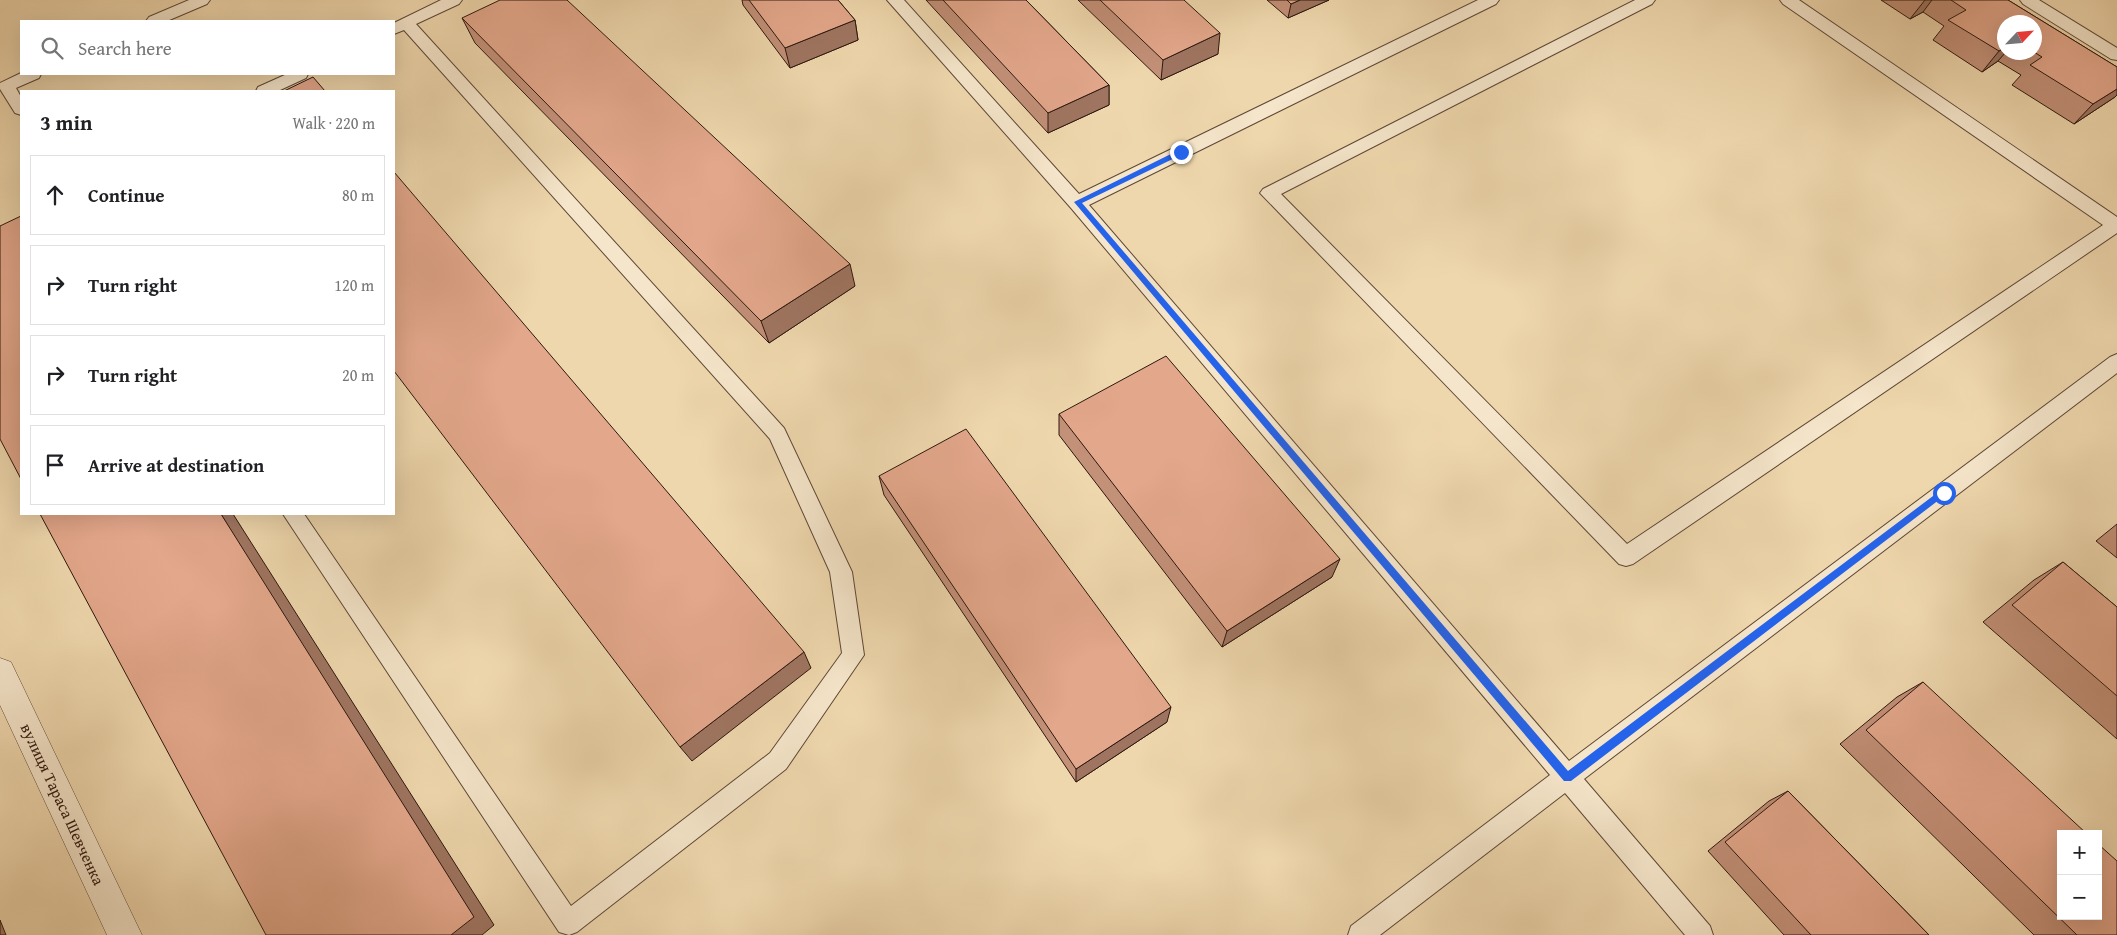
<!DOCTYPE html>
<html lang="en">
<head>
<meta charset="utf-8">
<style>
	body { margin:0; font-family:"Gentium Book Plus",serif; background:#f6f6f6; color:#202124 }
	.controls { position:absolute; right:15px; bottom:15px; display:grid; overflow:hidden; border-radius:0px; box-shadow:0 5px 20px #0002 }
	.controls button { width:45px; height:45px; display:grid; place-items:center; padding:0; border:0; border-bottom:1px solid #e0e0e0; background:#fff; color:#202124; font:25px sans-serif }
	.compass { position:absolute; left:1997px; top:15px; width:45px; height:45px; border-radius:50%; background:#fff; box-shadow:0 5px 20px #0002; rotate:64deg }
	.stop { position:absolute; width:15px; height:15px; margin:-11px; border:4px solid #2563eb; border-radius:50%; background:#fff }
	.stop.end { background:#2563eb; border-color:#fff; box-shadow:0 1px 5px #0008 }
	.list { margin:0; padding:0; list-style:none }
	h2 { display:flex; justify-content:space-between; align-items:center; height:65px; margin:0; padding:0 20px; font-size:21px }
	h2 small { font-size:16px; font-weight:400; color:#757577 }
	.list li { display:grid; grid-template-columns:32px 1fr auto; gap:15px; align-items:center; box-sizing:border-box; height:80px; margin:0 10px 10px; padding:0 10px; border:1px solid #e0e0e0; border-radius:0px }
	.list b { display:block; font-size:19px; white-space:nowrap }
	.list em { font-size:16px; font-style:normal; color:#757577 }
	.icon { flex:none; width:28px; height:28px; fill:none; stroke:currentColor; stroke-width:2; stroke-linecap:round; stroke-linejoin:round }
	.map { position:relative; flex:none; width:2117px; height:935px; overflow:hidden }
	.search { position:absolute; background:#fff; box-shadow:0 5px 20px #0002; left:20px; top:20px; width:375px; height:55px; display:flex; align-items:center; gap:12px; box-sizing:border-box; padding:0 18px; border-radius:0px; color:#757577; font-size:19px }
	.panel { position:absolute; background:#fff; box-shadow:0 5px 20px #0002; left:20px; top:90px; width:375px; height:425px; border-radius:0px }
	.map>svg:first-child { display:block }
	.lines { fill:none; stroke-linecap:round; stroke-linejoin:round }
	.service-casing { stroke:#5e4836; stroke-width:2 }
	.tertiary-casing { stroke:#5e4836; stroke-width:1 }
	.service { fill:#f5e5ca; fill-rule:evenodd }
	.tertiary { fill:#f5e5ca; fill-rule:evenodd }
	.wall { fill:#c39078; stroke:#2d180f; fill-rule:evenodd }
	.shaded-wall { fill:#9f7561; stroke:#2d180f }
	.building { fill:#e3a78b; stroke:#2d180f }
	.route { fill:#2563eb }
	.labels { text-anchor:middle; stroke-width:5; stroke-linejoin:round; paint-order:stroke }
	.street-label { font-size:16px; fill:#2d180f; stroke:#f5e5ca }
</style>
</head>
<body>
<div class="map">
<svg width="2117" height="935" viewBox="0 0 2117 935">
	<rect width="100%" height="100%" fill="#efd7ad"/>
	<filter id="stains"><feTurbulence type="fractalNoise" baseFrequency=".004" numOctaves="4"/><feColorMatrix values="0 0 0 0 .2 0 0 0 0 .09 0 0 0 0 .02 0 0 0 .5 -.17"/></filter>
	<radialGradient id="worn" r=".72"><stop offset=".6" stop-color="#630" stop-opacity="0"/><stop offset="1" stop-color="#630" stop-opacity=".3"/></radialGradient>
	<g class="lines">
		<g class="service-casing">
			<g id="service">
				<polygon points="189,0 210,0 207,4 167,21 146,21 149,17"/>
				<polygon points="441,0 462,0 459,4 416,24 784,428 852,572 864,655 786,769 577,932 569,935 559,932 283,514 304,514 571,906 770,753 842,653 830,572 770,439 404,30 394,34 394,23"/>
				<polygon points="887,0 904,0 1079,194 1478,0 1499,0 1496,4 1089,205 1569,761 2110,357 2117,354 2117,373 1584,779 1710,926 1713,935 1685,935 1565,793 1380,935 1348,935 1351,926 1550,775 1071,208"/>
				<polygon points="1635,0 1655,0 1652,4 1281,194 1627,544 2103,225 1783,4 1780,0 1799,0 2117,217 2117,233 1633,564 1626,566 1619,564 1260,193 1263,189"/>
				<polygon points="2020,0 2039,0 2117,48 2117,60 2111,59 2023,4"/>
				<polygon points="21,73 41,74 39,78 16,88 21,97 21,115 15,113 0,89 0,83"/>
				<polygon points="287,74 308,74 306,78 278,91 256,91 258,87"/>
			</g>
		</g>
		<g class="tertiary-casing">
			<polygon id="tertiary" points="0,658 11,662 142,935 107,935 0,705"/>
		</g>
		<use href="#service" class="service"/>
		<use href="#tertiary" class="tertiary"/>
	</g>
	<g class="wall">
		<polygon points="742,0 838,0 855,20 858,40 790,68 743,5"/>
		<polygon points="926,0 1026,0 1109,85 1109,105 1048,133"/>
		<polygon points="1078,0 1184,0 1218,54 1161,80"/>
		<polygon points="1267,0 1329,0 1288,18"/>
		<path d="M 1881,0 L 2008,0 L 2117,67 L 2117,95 L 2115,97 L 2074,124 L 2012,85 L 2021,75 L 1998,61 L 1982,72 L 1933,40 L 1944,26 L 1923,12 L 1910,19 ZM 2004,22 L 2034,52 L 2004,52 Z"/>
		<polygon points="462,18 855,286 769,343 475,43"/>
		<polygon points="1059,414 1332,577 1222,647 1059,435"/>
		<polygon points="879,476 1167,722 1076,782 884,495"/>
		<polygon points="2117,524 2117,558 2096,541"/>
		<polygon points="2063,562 2117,607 2117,739 1983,622 2034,580"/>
		<polygon points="1923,682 2117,935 2034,935 1840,744 1897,697"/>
		<polygon points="1788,791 1929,935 1784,935 1708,851 1769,801"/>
	</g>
	<g class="shaded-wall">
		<polygon points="1300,0 1329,0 1288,18 1291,4"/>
		<polygon points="1925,0 1932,0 1923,12 1910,19"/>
		<polygon points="855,20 858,40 790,68 785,48"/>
		<polygon points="1220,33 1218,54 1161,80 1163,60"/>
		<polygon points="2004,48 2004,52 2006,52 1998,61 1982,72 1999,51"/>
		<polygon points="1109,85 1109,105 1048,133 1048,113"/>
		<polygon points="2117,89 2117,95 2115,97 2074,124 2093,104"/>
		<polygon points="850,264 855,286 769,343 761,321"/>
		<polygon points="221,514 233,514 494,925 482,935 451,935"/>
		<polygon points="1340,559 1332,577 1222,647 1227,631"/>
		<polygon points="804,652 811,668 692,761 680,747"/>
		<polygon points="1171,707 1167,722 1076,782 1076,769"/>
		<polygon points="0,920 6,935 0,935"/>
	</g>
	<g class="building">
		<polygon points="500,0 567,0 850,264 761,321 462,18"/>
		<polygon points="749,0 838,0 855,20 785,48"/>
		<polygon points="943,0 1026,0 1109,85 1048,113"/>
		<polygon points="1100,0 1184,0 1220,33 1163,60"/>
		<polygon points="1287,0 1300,0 1291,4"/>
		<polygon points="1951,0 2008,0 2117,67 2117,89 2093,104 2030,65 2042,57 2034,52 2034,22 2004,22 2004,48 1999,51 1948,20 1966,10"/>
		<polygon points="313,77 325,91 284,91"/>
		<polygon points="394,172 804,652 680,747 394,371"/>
		<polygon points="21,216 21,479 0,439 0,226"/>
		<polygon points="1166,356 1340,559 1227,631 1059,414"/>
		<polygon points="966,429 1171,707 1076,769 879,476"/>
		<polygon points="40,514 221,514 474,917 451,935 266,935"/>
		<polygon points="2063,562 2117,607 2117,696 2012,605"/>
		<polygon points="1923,682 2087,834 2061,834 2061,916 2098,916 2098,844 2117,861 2117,935 2077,935 1866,730"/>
		<polygon points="1788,791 1929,935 1811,935 1725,842"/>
	</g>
	<polygon class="route" points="1181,149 1184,152 1183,154 1082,203 1568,771 1941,490 1944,489 1948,493 1571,781 1564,781 1074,202"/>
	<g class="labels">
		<g class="street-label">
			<text transform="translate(63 804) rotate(65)" y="6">вулиця Тараса Шевченка</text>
		</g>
	</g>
	<rect width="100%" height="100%" filter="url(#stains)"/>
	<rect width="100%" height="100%" fill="url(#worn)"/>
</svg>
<div class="controls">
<button>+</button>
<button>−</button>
</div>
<svg class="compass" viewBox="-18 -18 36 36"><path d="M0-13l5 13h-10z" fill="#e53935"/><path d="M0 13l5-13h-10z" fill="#757577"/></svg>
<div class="stop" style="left:1944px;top:493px"></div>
<div class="stop end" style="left:1181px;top:152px"></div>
<div class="search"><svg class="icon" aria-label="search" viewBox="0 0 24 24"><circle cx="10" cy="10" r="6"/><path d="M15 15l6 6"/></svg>Search here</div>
<section class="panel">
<h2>3 min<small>Walk · 220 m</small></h2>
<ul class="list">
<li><svg class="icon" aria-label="ahead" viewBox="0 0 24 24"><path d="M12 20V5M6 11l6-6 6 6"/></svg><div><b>Continue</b></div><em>80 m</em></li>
<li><svg class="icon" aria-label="right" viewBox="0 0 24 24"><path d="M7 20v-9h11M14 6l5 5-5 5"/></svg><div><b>Turn right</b></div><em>120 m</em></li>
<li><svg class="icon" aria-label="right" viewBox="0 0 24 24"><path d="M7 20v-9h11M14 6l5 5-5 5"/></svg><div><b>Turn right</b></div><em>20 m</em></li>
<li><svg class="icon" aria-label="arrive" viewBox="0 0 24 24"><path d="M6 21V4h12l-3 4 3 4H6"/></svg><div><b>Arrive at destination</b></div></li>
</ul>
</section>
</div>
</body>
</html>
